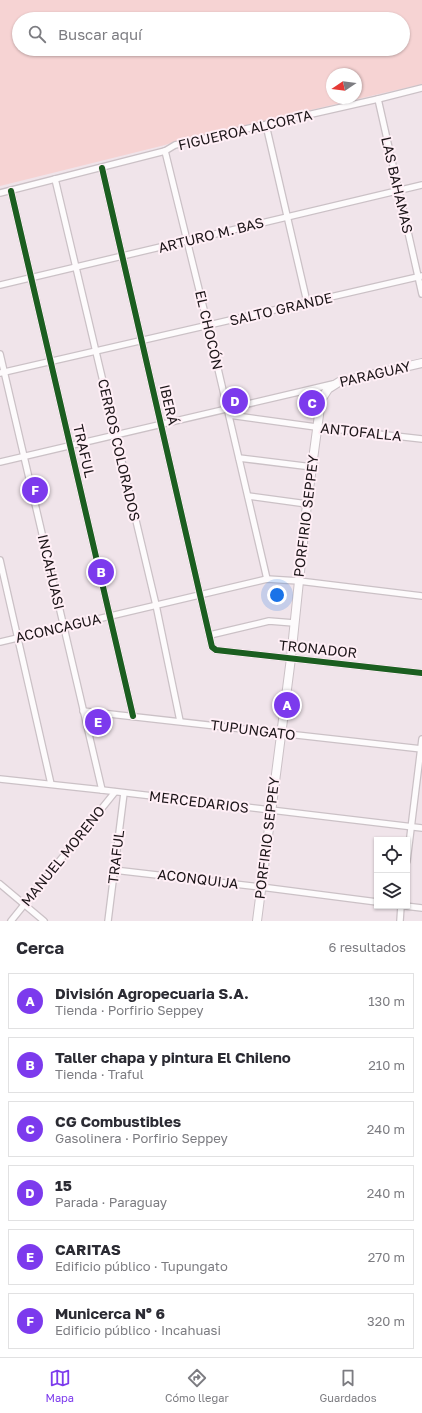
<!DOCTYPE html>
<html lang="es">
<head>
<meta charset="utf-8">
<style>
	body { margin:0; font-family:"Golos Text",sans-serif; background:#f7f7f7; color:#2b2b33 }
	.controls { position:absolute; right:12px; bottom:12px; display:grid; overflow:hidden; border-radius:0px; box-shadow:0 1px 3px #0004 }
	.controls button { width:36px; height:36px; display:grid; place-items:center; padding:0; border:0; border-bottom:1px solid #e1e1e2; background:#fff; color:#2b2b33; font:20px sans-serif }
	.compass { position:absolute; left:326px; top:68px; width:36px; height:36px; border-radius:50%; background:#fff; box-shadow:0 1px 3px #0004; rotate:257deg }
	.you { position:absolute; left:277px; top:595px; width:14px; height:14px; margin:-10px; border:3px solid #fff; border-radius:50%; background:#1a73e8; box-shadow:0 0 0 6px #1a73e833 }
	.badge { display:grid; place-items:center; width:26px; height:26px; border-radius:50%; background:#7c3aed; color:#fff; font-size:13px; font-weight:700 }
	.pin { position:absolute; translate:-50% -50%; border:2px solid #fff; box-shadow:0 1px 4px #0006 }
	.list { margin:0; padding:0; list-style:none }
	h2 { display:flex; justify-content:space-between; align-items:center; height:52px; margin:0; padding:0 16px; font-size:17px }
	h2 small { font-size:13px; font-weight:400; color:#7c7c81 }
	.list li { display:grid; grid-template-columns:26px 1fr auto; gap:12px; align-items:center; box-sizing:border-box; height:56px; margin:0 8px 8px; padding:0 8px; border:1px solid #e1e1e2; border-radius:0px }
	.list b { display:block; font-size:15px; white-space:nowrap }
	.list p { margin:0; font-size:13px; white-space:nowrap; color:#7c7c81 }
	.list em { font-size:13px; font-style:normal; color:#7c7c81 }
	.icon { flex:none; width:22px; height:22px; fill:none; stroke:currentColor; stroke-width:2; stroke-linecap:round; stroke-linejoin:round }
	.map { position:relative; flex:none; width:422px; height:921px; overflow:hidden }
	.search { position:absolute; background:#fff; box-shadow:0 1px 3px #0004; left:12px; right:12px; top:12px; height:44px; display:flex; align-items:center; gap:10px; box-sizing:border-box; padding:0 14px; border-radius:22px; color:#7c7c81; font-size:15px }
	.sheet { height:436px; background:#fff }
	nav { display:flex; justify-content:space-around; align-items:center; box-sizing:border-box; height:56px; border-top:1px solid #e1e1e2; background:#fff; font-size:11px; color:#7c7c81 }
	nav a { display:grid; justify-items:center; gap:2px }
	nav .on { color:#7c3aed }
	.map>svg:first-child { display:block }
	.green { fill:#f6d3d3; fill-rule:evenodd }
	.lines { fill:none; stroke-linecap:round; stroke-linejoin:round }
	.minor-casing { stroke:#cbc1c6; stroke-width:8 }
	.secondary-casing { stroke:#cbc1c6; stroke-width:10 }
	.minor { stroke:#fdfbfc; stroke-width:5.5 }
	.secondary { stroke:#fdfbfc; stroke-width:8 }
	.cycleway-casing { stroke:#ffeff6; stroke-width:8 }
	.cycleway { stroke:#1b5e20; stroke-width:6 }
	.labels { text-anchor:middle; stroke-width:4; stroke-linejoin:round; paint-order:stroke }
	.street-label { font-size:14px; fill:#1c1518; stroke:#ffeff6 }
</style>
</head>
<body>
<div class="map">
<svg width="422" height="921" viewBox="0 0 422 921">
	<rect width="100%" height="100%" fill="#f0e4ea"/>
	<path class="green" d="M 0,0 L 422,0 L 422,84 L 174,142 L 165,145 L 0,186 ZM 19,19 L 403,19 L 403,49 L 19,49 ZM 332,74 L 356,74 L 356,98 L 332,98 Z"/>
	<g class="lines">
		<g class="minor-casing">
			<g id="minor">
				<polyline points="378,99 422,294"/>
				<polyline points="266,125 307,302"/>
				<polyline points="165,151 208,326 267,579"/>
				<polyline points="102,168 212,647 216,650 422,673"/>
				<polyline points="55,179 156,605 180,721"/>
				<polyline points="11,191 133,716"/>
				<polyline points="0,193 165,151 175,145 378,99 422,88"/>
				<polyline points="0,285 422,185"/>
				<polyline points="0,354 102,790"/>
				<polyline points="0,373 422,276"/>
				<polyline points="229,415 316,427 422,439"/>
				<polyline points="239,458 312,467"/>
				<polyline points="0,462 333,384"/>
				<polyline points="248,496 307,504"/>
				<polyline points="0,560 51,784"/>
				<polyline points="210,635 269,621 294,623"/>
				<polyline points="0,642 267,579 299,581 422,596"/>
				<polyline points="83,711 422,749"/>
				<polyline points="0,779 102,790 422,828"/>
				<polyline points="407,861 422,739"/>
				<polyline points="114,870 261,887 377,902"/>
				<polyline points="0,884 44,921"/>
				<polyline points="405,906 422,908"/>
				<polyline points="11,921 115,792"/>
				<polyline points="108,921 124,793"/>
				<polyline points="400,921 401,906"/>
			</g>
		</g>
		<g class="secondary-casing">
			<polyline id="secondary" points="257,921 291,658 307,504 321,400 328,389 339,382 422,363"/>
		</g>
		<use href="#minor" class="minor"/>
		<use href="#secondary" class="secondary"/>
		<g class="cycleway-casing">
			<g id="cycleway">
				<polyline points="102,168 212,647 216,650 422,673"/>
				<polyline points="11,191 133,716"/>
			</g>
		</g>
		<use href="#cycleway" class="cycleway"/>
	</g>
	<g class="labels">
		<g class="street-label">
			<text transform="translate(245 130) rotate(-13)" y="5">FIGUEROA ALCORTA</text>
			<text transform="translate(397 185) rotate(77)" y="5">LAS BAHAMAS</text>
			<text transform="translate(211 235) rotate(-14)" y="5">ARTURO M. BAS</text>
			<text transform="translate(281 309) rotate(-13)" y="5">SALTO GRANDE</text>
			<text transform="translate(209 330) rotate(77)" y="5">EL CHOCÓN</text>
			<text transform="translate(375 374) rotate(-13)" y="5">PARAGUAY</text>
			<text transform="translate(169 405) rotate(77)" y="5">IBERÁ</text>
			<text transform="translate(361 432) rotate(6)" y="5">ANTOFALLA</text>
			<text transform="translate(119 450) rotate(77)" y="5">CERROS COLORADOS</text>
			<text transform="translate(84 451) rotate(77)" y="5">TRAFUL</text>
			<text transform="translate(306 516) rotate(-83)" y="5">PORFIRIO SEPPEY</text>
			<text transform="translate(51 572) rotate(77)" y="5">INCAHUASI</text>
			<text transform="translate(58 628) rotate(-13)" y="5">ACONCAGUA</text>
			<text transform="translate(318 649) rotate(6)" y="5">TRONADOR</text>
			<text transform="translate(253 730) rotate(7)" y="5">TUPUNGATO</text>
			<text transform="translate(199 802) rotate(7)" y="5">MERCEDARIOS</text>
			<text transform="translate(267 838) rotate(-83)" y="5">PORFIRIO SEPPEY</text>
			<text transform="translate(63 856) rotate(-51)" y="5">MANUEL MORENO</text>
			<text transform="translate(116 857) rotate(-83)" y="5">TRAFUL</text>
			<text transform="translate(198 879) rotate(7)" y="5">ACONQUIJA</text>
		</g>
	</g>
</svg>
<div class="controls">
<button><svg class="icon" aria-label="locate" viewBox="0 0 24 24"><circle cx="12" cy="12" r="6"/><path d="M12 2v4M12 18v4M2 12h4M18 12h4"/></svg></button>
<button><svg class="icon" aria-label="layers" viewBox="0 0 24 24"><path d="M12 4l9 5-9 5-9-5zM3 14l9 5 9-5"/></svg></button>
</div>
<svg class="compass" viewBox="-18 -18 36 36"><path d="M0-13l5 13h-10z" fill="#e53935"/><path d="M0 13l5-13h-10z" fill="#7c7c81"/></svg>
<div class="you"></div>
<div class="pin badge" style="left:287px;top:705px">A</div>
<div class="pin badge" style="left:101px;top:572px">B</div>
<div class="pin badge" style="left:312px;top:403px">C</div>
<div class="pin badge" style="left:235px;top:401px">D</div>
<div class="pin badge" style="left:98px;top:722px">E</div>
<div class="pin badge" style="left:35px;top:490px">F</div>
<div class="search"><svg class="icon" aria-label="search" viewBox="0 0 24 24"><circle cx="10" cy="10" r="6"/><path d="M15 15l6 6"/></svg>Buscar aquí</div>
</div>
<section class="sheet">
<h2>Cerca<small>6 resultados</small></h2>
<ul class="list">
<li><span class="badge">A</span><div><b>División Agropecuaria S.A.</b><p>Tienda · Porfirio Seppey</p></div><em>130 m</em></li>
<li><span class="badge">B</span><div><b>Taller chapa y pintura El Chileno</b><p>Tienda · Traful</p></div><em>210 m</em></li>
<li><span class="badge">C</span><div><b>CG Combustibles</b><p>Gasolinera · Porfirio Seppey</p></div><em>240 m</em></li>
<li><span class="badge">D</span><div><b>15</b><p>Parada · Paraguay</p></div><em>240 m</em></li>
<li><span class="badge">E</span><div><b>CARITAS</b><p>Edificio público · Tupungato</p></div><em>270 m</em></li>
<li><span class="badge">F</span><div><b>Municerca Nº 6</b><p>Edificio público · Incahuasi</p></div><em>320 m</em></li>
</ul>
</section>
<nav>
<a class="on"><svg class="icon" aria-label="map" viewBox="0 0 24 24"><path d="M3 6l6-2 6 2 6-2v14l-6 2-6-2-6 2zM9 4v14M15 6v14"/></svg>Mapa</a>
<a><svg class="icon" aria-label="directions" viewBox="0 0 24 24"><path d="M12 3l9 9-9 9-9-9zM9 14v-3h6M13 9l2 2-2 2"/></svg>Cómo llegar</a>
<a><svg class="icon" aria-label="saved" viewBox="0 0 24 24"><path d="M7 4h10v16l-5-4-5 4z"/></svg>Guardados</a>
</nav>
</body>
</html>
